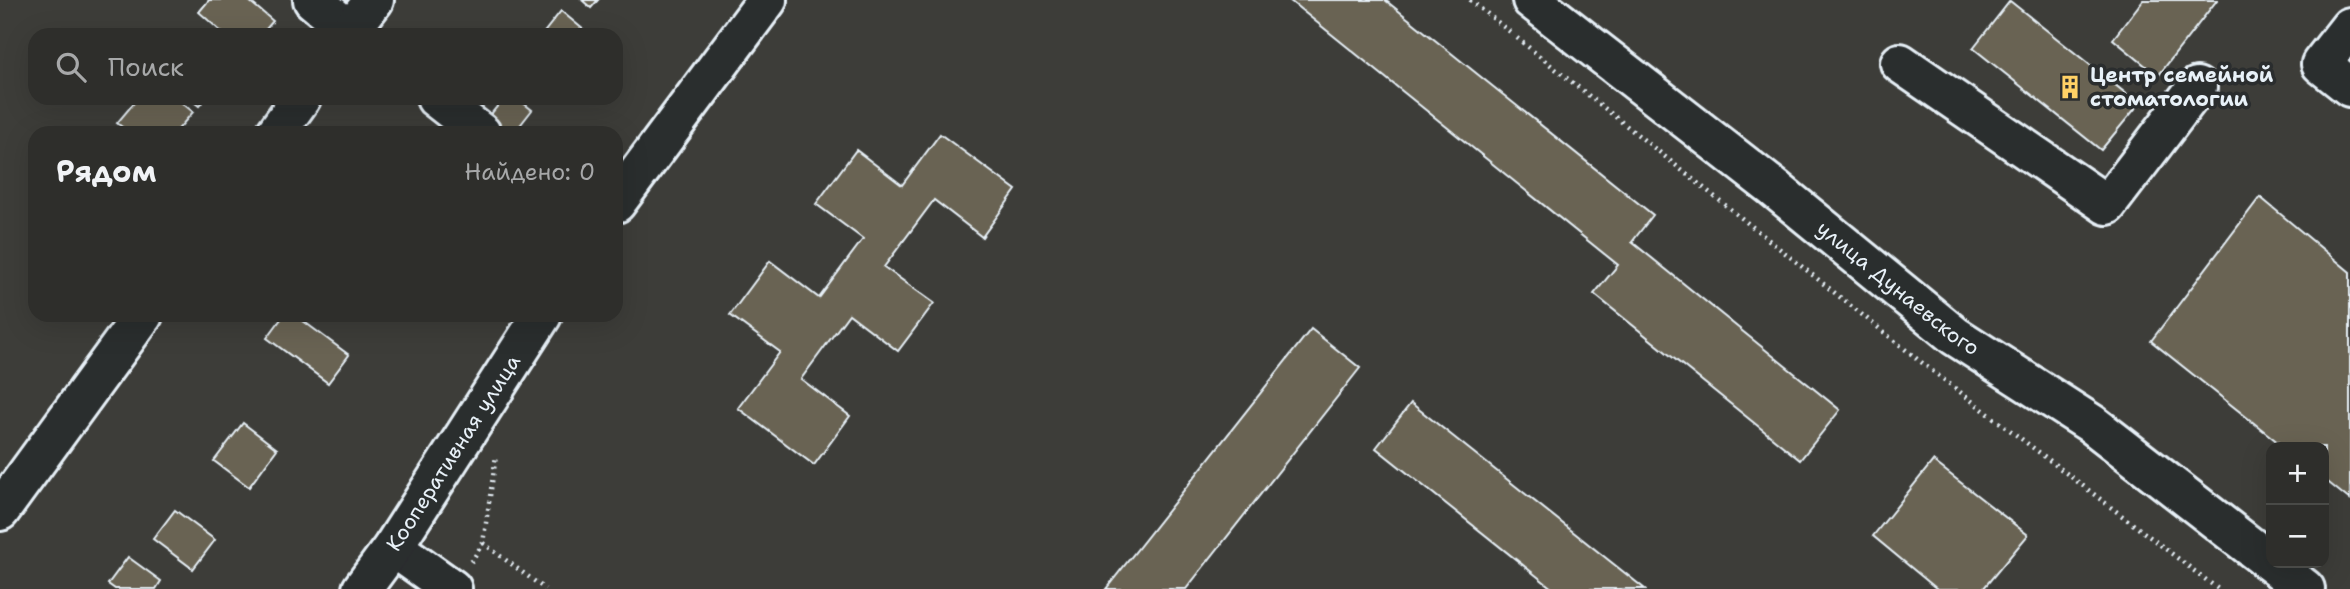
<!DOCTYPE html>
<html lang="ru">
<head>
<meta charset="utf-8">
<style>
	body { margin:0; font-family:"Shantell Sans",sans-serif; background:#363633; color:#f1f3f6 }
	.controls { position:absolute; right:21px; bottom:21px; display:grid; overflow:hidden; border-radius:14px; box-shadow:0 7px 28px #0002 }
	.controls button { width:63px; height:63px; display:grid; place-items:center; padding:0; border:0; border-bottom:2px solid #494a47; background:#2e2e2b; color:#f1f3f6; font:35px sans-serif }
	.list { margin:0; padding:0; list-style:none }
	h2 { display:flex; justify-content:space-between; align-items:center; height:91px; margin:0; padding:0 28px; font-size:30px }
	h2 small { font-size:23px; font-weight:400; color:#a7a8a9 }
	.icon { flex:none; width:38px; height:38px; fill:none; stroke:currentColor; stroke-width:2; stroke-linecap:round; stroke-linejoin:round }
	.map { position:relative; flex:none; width:2350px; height:589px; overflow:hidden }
	.search { position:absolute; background:#2e2e2b; box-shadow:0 7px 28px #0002; left:28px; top:28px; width:595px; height:77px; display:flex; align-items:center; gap:18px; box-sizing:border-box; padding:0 24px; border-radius:21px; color:#a7a8a9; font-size:26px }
	.panel { position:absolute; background:#2e2e2b; box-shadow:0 7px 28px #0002; left:28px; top:126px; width:595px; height:196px; border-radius:21px }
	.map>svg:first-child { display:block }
	.building { fill:#696352; stroke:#e8f1f8; stroke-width:2 }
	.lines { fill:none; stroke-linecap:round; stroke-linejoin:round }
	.minor-casing { stroke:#e8f1f8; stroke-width:44 }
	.path { stroke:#e8f1f8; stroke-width:4.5; stroke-dasharray:2 5; stroke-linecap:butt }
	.minor { stroke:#2a2d2e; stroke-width:38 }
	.labels { text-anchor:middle; stroke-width:7; stroke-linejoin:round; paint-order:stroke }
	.poi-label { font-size:21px; font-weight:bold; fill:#e8f1f8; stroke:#2a2d2e; text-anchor:start }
	.street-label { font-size:21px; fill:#e8f1f8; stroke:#2a2d2e }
</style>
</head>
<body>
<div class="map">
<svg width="2350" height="589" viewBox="0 0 2350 589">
	<rect width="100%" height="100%" fill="#3d3d39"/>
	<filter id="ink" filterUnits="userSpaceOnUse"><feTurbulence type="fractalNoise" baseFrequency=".0143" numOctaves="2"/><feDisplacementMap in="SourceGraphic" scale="14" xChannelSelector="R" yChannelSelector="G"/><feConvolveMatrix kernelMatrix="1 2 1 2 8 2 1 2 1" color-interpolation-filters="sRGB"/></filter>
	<g filter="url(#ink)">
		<g class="building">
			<polygon points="209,0 248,0 273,21 261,35 225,35 199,12"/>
			<polygon points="582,0 598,0 591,8"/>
			<polygon points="1289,0 1385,0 1653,215 1632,242 1840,410 1800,460 1594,294 1618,265"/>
			<polygon points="2143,0 2217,0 2158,76 2113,39"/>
			<polygon points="2010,1 2139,104 2101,150 1973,48"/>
			<polygon points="561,11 590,35 542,35"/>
			<polygon points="138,98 176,98 193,112 175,133 130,133 117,123"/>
			<polygon points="189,98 206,98 199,106"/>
			<polygon points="504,98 517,98 532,110 514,133 503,133 486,120"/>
			<polygon points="940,134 1016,190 982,237 934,200 884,267 934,303 898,351 849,314 801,379 850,416 814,465 738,408 780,352 730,315 770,261 819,298 863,239 816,204 856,150 902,185"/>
			<polygon points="2260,197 2350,272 2350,500 2324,479 2324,447 2284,447 2151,341"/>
			<polygon points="284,315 295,315 349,355 328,383 267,338"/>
			<polygon points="1311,329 1360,368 1186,589 1106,589"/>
			<polygon points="1411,403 1645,589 1553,589 1376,448"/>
			<polygon points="243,423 277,449 249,487 214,461"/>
			<polygon points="1933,461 2028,535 1983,589 1937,589 1873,536"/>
			<polygon points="175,510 215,540 193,569 153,539"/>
			<polygon points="128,557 161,581 156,589 115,589 108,584"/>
		</g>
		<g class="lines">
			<g class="minor-casing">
				<g id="minor">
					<polyline points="313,0 355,35"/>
					<path id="s1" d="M 1532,0 L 1774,188 L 1955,336 L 2092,424 L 2305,589"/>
					<polyline points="2350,27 2321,64 2350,87"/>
					<polyline points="347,35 374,0"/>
					<polyline points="1900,63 2107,205 2197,87"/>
					<polyline points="436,98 481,133"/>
					<polyline points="276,133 301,98"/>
					<polyline points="616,203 767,0"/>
					<polyline points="0,511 143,315"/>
					<polyline points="393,547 452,589"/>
					<path id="s2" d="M 362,589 L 393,547 L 542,315"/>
				</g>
			</g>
			<g class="path">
				<polyline points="1470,0 1510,32"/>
				<polyline points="1517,38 1926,366 2218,589"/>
				<polyline points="483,543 545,589"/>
				<polyline points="471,562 483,543 496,456"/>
			</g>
			<use href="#minor" class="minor"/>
		</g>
	</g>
	<defs>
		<g id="building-bare" transform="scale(1.89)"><path d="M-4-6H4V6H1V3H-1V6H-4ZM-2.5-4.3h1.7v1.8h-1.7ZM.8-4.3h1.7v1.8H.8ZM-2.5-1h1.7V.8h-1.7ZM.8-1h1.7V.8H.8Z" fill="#ffd166" stroke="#2a2d2e" stroke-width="2.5" paint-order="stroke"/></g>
	</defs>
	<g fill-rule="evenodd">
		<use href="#building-bare" x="2070" y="87"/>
	</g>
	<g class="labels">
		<g class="poi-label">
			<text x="2090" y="82">Центр cемейной<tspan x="2090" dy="24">cтоматологии</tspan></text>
		</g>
		<g class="street-label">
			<text dy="7" stroke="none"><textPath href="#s1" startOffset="466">улица Дунаевского</textPath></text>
			<text dy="7" stroke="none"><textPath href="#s2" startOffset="164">Кооперативная улица</textPath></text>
		</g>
	</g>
</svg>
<div class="controls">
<button>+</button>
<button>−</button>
</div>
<div class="search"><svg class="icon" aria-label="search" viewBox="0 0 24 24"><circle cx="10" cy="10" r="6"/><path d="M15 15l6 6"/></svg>Поиск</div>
<section class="panel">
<h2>Рядом<small>Найдено: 0</small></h2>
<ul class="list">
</ul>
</section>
</div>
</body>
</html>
